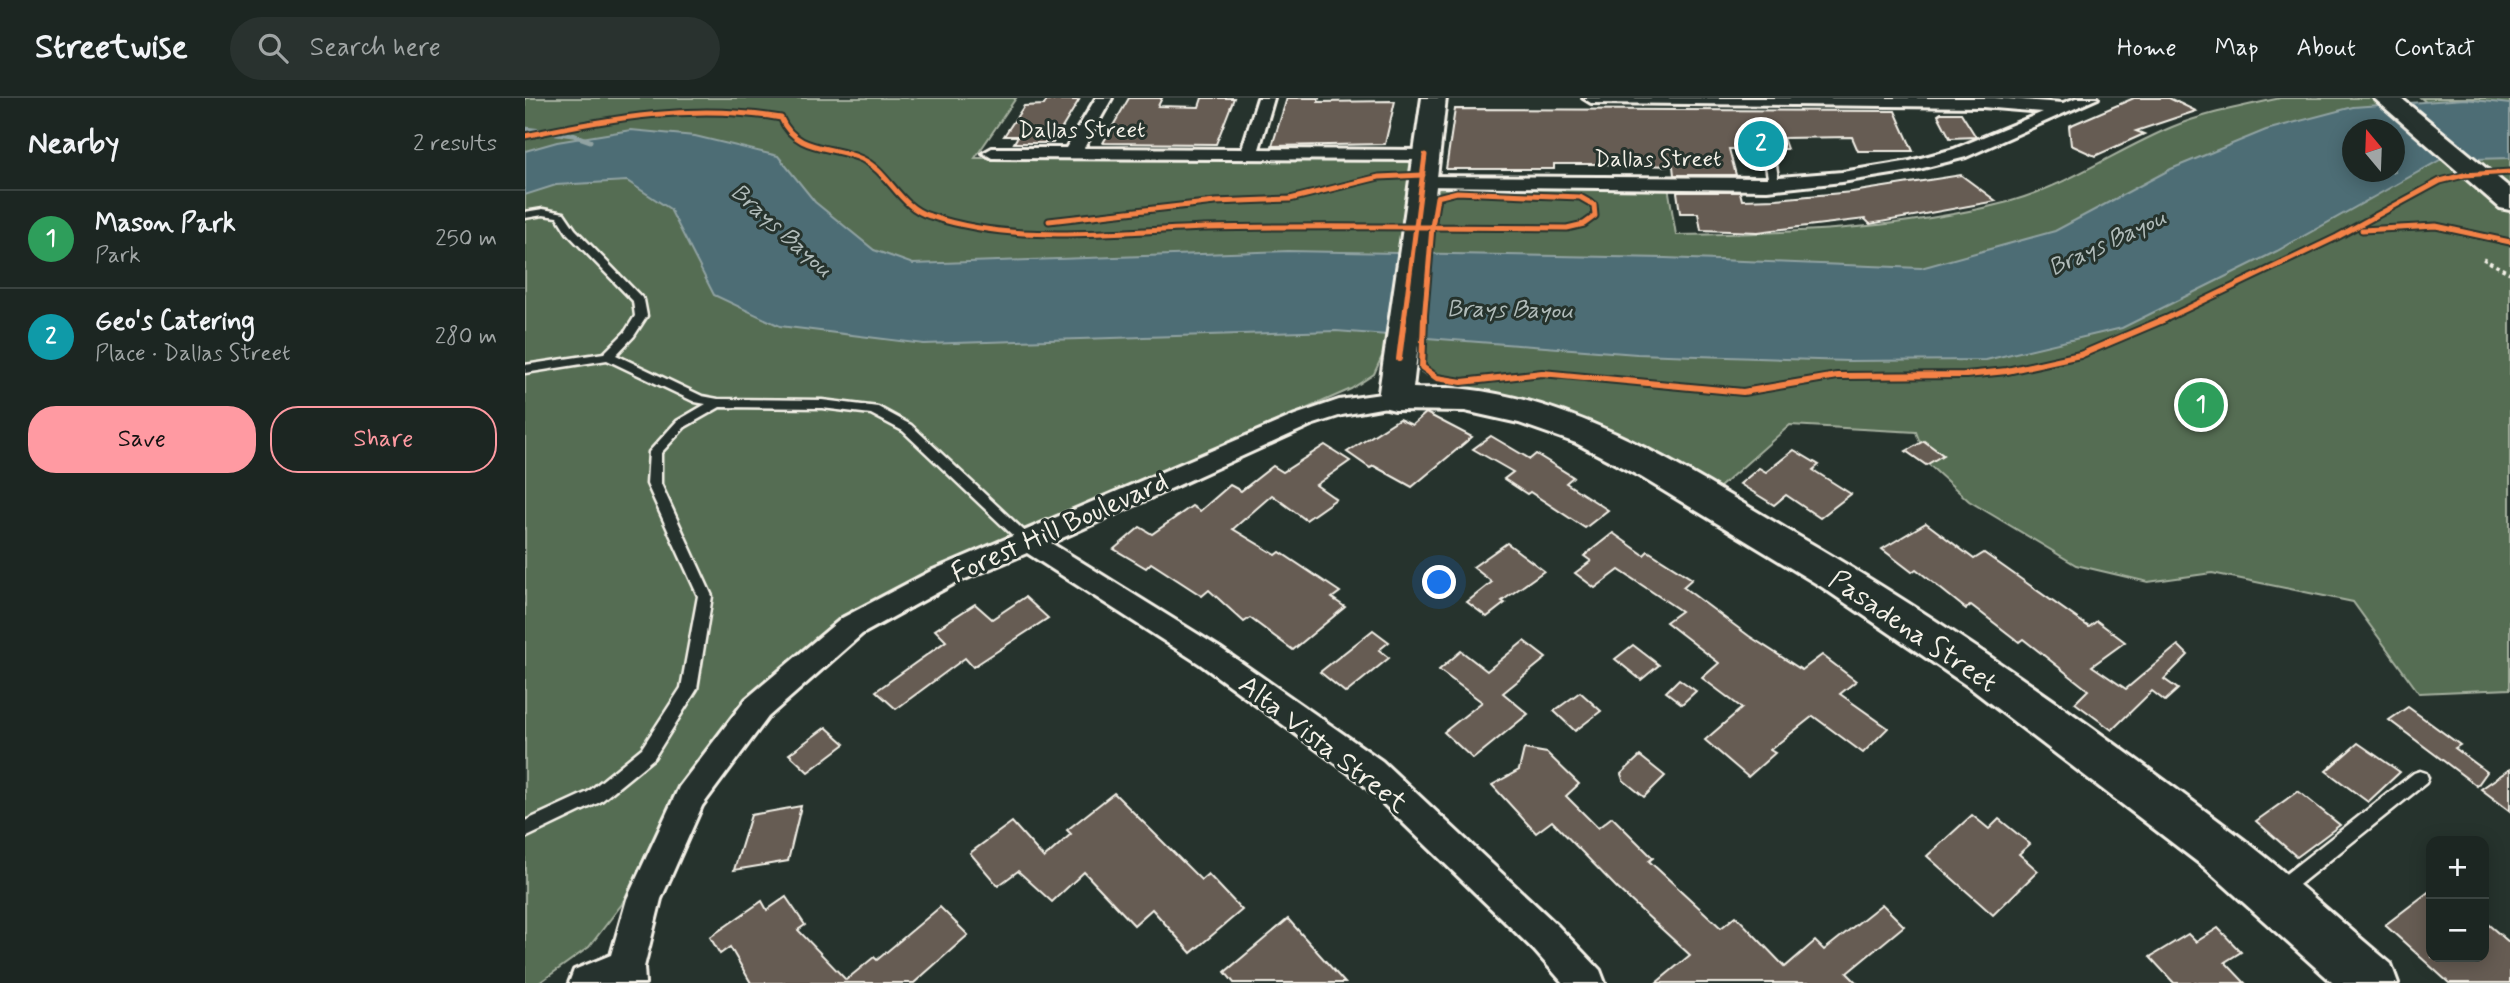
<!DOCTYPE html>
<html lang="en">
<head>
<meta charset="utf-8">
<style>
	body { margin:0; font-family:Mynerve,sans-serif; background:#29322f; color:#f1f3f6 }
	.controls { position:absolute; right:21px; bottom:21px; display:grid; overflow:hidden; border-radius:14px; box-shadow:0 4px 18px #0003 }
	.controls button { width:63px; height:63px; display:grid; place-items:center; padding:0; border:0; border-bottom:2px solid #3a4340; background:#1c2622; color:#f1f3f6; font:35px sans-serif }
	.compass { position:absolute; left:1817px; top:21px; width:63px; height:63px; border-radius:50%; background:#1c2622; box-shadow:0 4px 18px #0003; rotate:341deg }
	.you { position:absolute; left:915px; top:485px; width:24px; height:24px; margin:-18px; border:5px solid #fff; border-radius:50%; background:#1a73e8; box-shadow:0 0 0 10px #1a73e833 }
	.badge { display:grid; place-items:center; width:46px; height:46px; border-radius:50%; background:#ff9aa2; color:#fff; font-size:23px; font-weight:700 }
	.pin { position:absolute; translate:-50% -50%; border:4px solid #fff; box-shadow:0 2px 7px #0006 }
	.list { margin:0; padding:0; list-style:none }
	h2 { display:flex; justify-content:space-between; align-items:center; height:91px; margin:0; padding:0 28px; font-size:30px }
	h2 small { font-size:23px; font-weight:400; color:#a0a5a5 }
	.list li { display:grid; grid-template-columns:46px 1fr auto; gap:21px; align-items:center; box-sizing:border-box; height:98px; padding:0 28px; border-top:2px solid #3a4340 }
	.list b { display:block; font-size:26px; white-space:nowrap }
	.list p { margin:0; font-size:23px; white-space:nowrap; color:#a0a5a5 }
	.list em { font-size:23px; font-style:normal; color:#a0a5a5 }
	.actions { display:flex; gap:14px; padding:21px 28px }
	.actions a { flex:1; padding:16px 0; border:2px solid #ff9aa2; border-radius:28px; text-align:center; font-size:24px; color:#ff9aa2 }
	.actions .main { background:#ff9aa2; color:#111 }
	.icon { flex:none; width:38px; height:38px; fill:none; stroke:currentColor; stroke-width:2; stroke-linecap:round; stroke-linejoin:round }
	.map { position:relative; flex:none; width:1985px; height:885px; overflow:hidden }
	header { display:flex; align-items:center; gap:42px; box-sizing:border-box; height:98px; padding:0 35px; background:#1c2622; border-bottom:2px solid #3a4340 }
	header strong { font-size:33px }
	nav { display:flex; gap:38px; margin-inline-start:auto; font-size:24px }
	.search { width:490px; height:63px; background:#29322f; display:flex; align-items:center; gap:18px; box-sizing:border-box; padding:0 24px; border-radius:38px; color:#a0a5a5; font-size:26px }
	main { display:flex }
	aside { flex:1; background:#1c2622 }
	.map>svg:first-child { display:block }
	.green { fill:#556d53; stroke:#a4af9e; stroke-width:2; fill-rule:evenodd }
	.water { fill:#4d6d74; stroke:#90a2a2; stroke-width:2; fill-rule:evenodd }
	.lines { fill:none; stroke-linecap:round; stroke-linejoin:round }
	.stream { stroke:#90a2a2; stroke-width:5 }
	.building { fill:#665b53; stroke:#f4f1e8; stroke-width:2 }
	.lane-casing { stroke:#f4f1e8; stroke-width:5 }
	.street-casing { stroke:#f4f1e8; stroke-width:6 }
	.secondary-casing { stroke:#f4f1e8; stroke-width:6 }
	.path { stroke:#f4f1e8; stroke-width:3.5; stroke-dasharray:3.5 3.5; stroke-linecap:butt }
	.lane { fill:#26332d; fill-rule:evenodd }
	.street { fill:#26332d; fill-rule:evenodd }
	.secondary { fill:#26332d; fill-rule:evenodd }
	.cycleway-far1-casing { stroke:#26332d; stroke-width:9 }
	.cycleway-casing { stroke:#26332d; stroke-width:10 }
	.cycleway-far1 { stroke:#f48246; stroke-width:5 }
	.cycleway { stroke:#f48246; stroke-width:6 }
	.labels { text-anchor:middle; stroke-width:6; stroke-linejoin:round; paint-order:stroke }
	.far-street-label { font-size:23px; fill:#f4f1e8; stroke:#26332d }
	.far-water-label { font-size:24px; font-style:italic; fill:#b1bcba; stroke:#26332d }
	.street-label { font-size:28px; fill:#f4f1e8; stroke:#26332d }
</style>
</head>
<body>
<header>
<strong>Streetwise</strong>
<div class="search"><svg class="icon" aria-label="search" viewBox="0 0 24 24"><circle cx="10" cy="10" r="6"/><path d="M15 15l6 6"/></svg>Search here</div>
<nav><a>Home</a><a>Map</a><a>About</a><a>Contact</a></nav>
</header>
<main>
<aside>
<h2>Nearby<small>2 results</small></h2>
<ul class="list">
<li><span class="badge" style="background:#2e9e5b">1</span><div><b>Mason Park</b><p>Park</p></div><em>250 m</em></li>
<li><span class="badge" style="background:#0f9aa8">2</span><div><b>Geo's Catering</b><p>Place · Dallas Street</p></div><em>280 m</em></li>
</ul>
<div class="actions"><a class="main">Save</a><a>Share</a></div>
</aside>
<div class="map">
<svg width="1985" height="885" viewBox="0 0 1985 885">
	<rect width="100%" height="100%" fill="#26332d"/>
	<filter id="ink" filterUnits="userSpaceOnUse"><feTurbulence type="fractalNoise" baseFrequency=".0143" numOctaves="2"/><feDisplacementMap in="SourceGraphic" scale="14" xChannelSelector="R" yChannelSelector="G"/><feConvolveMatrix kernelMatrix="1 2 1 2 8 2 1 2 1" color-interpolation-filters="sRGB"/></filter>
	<g filter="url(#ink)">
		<g class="green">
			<polygon points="0,0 491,0 450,60 881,61 888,68 859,254 849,276 826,291 567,405 378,495 179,661 126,745 97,806 64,849 14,885 0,885"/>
			<path d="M 1755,0 L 1848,0 L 1915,62 L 1969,58 L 1896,0 L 1985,0 L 1985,591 L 1894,595 L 1828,504 L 1687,475 L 1623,484 L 1551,467 L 1444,403 L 1403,366 L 1391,334 L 1265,327 L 1187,396 L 1006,306 L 936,290 L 901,277 L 892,271 L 889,260 L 905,91 L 915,87 L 1143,88 L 1151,137 C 1262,135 1375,132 1483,104 C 1542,88 1592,52 1647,29 C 1680,15 1720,8 1755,0 ZM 1828,32 L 1870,32 L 1870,74 L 1828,74 Z"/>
		</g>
		<path class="water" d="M 1940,1 L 1985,6 L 1985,60 L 1915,62 L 1752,153 L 1597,230 L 1461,262 L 1323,263 L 1112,256 L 811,233 L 399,246 L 255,228 L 189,197 L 145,111 L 102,83 L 31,87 L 0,97 L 0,53 L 32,44 L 106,32 L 170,38 L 253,58 L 290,104 L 349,152 L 388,166 L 763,153 L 1140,160 L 1396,170 L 1530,133 L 1646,71 L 1741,32 L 1828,9 ZM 1828,32 L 1870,32 L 1870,74 L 1828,74 Z"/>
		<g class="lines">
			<polyline class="stream" points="0,31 48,37 65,43"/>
		</g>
		<g class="building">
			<polygon points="604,0 637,0 633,8 674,9 677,0 709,0 691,46 578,45"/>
			<polygon points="762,0 794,0 793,4 870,3 860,46 747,48"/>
			<polygon points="1609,0 1644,0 1671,13 1611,33 1619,36 1570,58 1546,47 1544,28"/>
			<polygon points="522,2 554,2 528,45 489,45 493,38 479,38 499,8 519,7"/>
			<polygon points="930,11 1370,13 1388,53 1333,53 1327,39 1258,40 1262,51 1204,51 1211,77 1149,77 1148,68 1074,66 1029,66 1029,71 921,71"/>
			<polygon points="1416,15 1436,15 1451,39 1425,40 1413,17"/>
			<polygon points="1436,77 1471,103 1345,126 1340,121 1233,134 1176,132 1173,115 1155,115 1152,94 1215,94 1217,102 1251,101 1327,94"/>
			<polygon points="901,315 947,339 887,389 849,368 845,370 822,354 874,321 887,327"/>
			<polygon points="966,338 1005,361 1011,356 1048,379 1041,385 1083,412 1060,430 1005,394 1002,396 979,381 988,374 948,351"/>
			<polygon points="1399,343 1418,357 1401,367 1381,353"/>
			<polygon points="800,347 825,363 791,387 811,401 781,422 747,397 708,431 751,457 755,454 815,494 807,500 820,509 768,552 725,520 719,524 684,492 677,498 626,465 621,470 589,451 615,429 627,436 667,408 675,413 705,387 716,393 748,368 758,374"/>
			<polygon points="1269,352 1294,367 1288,372 1326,396 1295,420 1261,397 1249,407 1215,386 1234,370 1241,374"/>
			<polygon points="1401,425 1449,461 1459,455 1564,529 1572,523 1600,544 1567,568 1601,591 1653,547 1663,557 1639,581 1653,591 1640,603 1627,593 1587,632 1550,605 1563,592 1498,541 1494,544 1446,507 1441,511 1391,471 1387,474 1357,451"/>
			<polygon points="1088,435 1119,457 1123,453 1167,481 1158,489 1224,538 1277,572 1297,557 1331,583 1315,596 1363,630 1338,655 1288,618 1245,652 1250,655 1223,679 1180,642 1217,610 1177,580 1194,565 1141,524 1156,513 1094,472 1070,490 1050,475 1066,463 1059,458"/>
			<polygon points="982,445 1019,473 977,503 980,505 962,519 942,504 967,484 948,469"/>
			<polygon points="500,499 523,520 448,569 440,560 371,611 351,593 421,543 410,532 450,506 467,521"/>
			<polygon points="848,532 864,544 854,552 864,560 821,595 795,574"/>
			<polygon points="999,543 1021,560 978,595 1003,616 948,661 919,634 957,604 914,572 936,553 962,573"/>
			<polygon points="1108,547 1134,567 1116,582 1090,561"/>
			<polygon points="1154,581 1171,593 1157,606 1141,594"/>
			<polygon points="1055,594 1076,613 1050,633 1029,613"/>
			<polygon points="1883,609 1935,647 1930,650 1962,674 1952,688 1864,622"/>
			<polygon points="301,629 320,646 283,674 264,656"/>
			<polygon points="1833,645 1875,674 1843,704 1801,673"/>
			<polygon points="999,651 1022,655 1054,686 1041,698 1073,730 1087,719 1128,760 1124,763 1196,830 1211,818 1260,869 1290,843 1299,852 1357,806 1379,828 1322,875 1332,885 1131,885 1165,857 1092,790 1027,723 1011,735 967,687 994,672"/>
			<polygon points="1115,658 1140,678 1119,699 1098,682 1096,676"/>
			<polygon points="1985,671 1985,713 1956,691"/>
			<polygon points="1773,693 1815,727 1772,759 1731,723"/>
			<polygon points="589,695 676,782 683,776 717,812 666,855 627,811 609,827 559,774 527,804 493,773 473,788 445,755 487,724 519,760 546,736 542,732"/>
			<polygon points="276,708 263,763 209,772 226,717"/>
			<polygon points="1447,717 1464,731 1474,721 1505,746 1494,756 1513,773 1468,817 1402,758"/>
			<polygon points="1906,792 1906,859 1959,859 1959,823 1985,845 1985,885 1924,885 1860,827"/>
			<polygon points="261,799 280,827 273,832 321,882 349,859 352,862 415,809 443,837 389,885 226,885 205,849 195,856 185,839 237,803 242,812"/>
			<polygon points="763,821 820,885 709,885 700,874"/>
			<polygon points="1693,830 1716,854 1700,864 1720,885 1649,885 1625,859 1663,836 1671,844"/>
		</g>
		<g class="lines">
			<g class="lane-casing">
				<g id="lane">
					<polygon points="1244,53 1249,56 1254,85 1249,88 1244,85 1239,56"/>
					<polygon points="18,111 39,115 50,131 119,202 122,218 109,238 91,257 177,298 193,301 297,302 353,309 386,327 511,444 509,448 499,448 378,333 346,316 297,310 195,309 160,329 136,355 136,386 187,498 172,591 129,660 75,704 0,740 0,723 63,694 117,650 156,590 173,498 122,386 124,354 152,323 181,306 170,304 82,262 0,275 0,267 79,255 100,234 110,218 108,203 42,135 32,119 18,117 0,120 0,114"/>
					<polygon points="1895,673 1901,675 1903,680 1901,685 1760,798 1754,801 1748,798 1745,792 1748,786 1889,675"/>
				</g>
			</g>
			<g class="street-casing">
				<g id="street">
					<polygon points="571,0 587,0 559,50 717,51 733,0 749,0 734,51 900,52 909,57 900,62 467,60 458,55 467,50 541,50"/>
					<polygon points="1058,0 1470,0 1538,5 1551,0 1573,0 1441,59 1386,73 1317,84 1242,92 897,88 888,83 897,78 1242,80 1317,74 1385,63 1429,51 1518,14 1457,9 1066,5"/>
					<polygon points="870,294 878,296 882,301 878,306 817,317 786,327 526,445 695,550 857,663 1033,828 1075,872 1080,885 1038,885 1009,852 835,683 675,566 502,455 428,486 337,536 243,619 177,708 136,801 119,869 120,885 44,885 49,872 86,857 102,801 154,689 221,601 317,520 408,472 770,317 814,302"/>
				</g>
			</g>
			<g class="secondary-casing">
				<g id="secondary">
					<path d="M 897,0 L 921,0 L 888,290 C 905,291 923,289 940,291 C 1058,304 1161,372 1261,431 C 1418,521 1567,627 1711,736 C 1765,776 1814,823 1866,866 L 1873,885 L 1808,885 L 1679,769 L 1444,589 L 1297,489 L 1116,379 L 1051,345 L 994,325 L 940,313 L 870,312 L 858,309 L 853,301 Z"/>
					<polygon points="1849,0 1876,0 1985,90 1985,112 1975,110"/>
				</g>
			</g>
			<polyline class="path" points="1958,161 1985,175"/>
			<use href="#lane" class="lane"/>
			<use href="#street" class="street"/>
			<use href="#secondary" class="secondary"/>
			<g class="cycleway-far1-casing">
				<g id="cycleway-far1">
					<path d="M 0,38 C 86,20 168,5 256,20 C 271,55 307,47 337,61 C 364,74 374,109 405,118 C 492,147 589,133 679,130 C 755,128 831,129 907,129"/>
					<polygon points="932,94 1055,99 1069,107 1070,118 1059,126 1042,130 907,129 912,99"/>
					<polyline points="524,123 690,104 765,101 854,79 898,77"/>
					<polyline points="1837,132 1911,128 1985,144"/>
					<polyline points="879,223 900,57"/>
					<polyline points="899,223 907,129"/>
					<polyline points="1636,223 1812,139 1915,83 1939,77 1985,74"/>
				</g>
			</g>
			<g class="cycleway-casing">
				<g id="cycleway">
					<polyline points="899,221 897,269 912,280 937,284 1017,275 1218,294 1312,278 1441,277 1482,273 1555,257 1640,221"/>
					<polyline points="874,261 879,221"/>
				</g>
			</g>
			<use href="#cycleway-far1" class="cycleway-far1"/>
			<use href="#cycleway" class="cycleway"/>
		</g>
	</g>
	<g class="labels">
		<g class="far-street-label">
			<text x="557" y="39">Dallas Street</text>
			<text x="1133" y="68">Dallas Street</text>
		</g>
		<g class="far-water-label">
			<text transform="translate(257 132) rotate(42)" y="8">Brays Bayou</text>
			<text transform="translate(1582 144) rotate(-25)" y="8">Brays Bayou</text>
			<text transform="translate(985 211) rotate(1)" y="8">Brays Bayou</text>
		</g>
		<g class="street-label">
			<text transform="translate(534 428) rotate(-24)" y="10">Forest Hill Boulevard</text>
			<text transform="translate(1389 532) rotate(34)" y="10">Pasadena Street</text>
			<text transform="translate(799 645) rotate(38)" y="10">Alta Vista Street</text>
		</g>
	</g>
</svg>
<div class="controls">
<button>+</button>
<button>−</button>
</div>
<svg class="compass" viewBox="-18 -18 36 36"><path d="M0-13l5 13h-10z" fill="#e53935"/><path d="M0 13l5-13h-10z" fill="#a0a5a5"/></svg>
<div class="you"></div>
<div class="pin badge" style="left:1676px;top:307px;background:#2e9e5b">1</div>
<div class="pin badge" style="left:1236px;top:46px;background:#0f9aa8">2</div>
</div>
</main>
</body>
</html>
